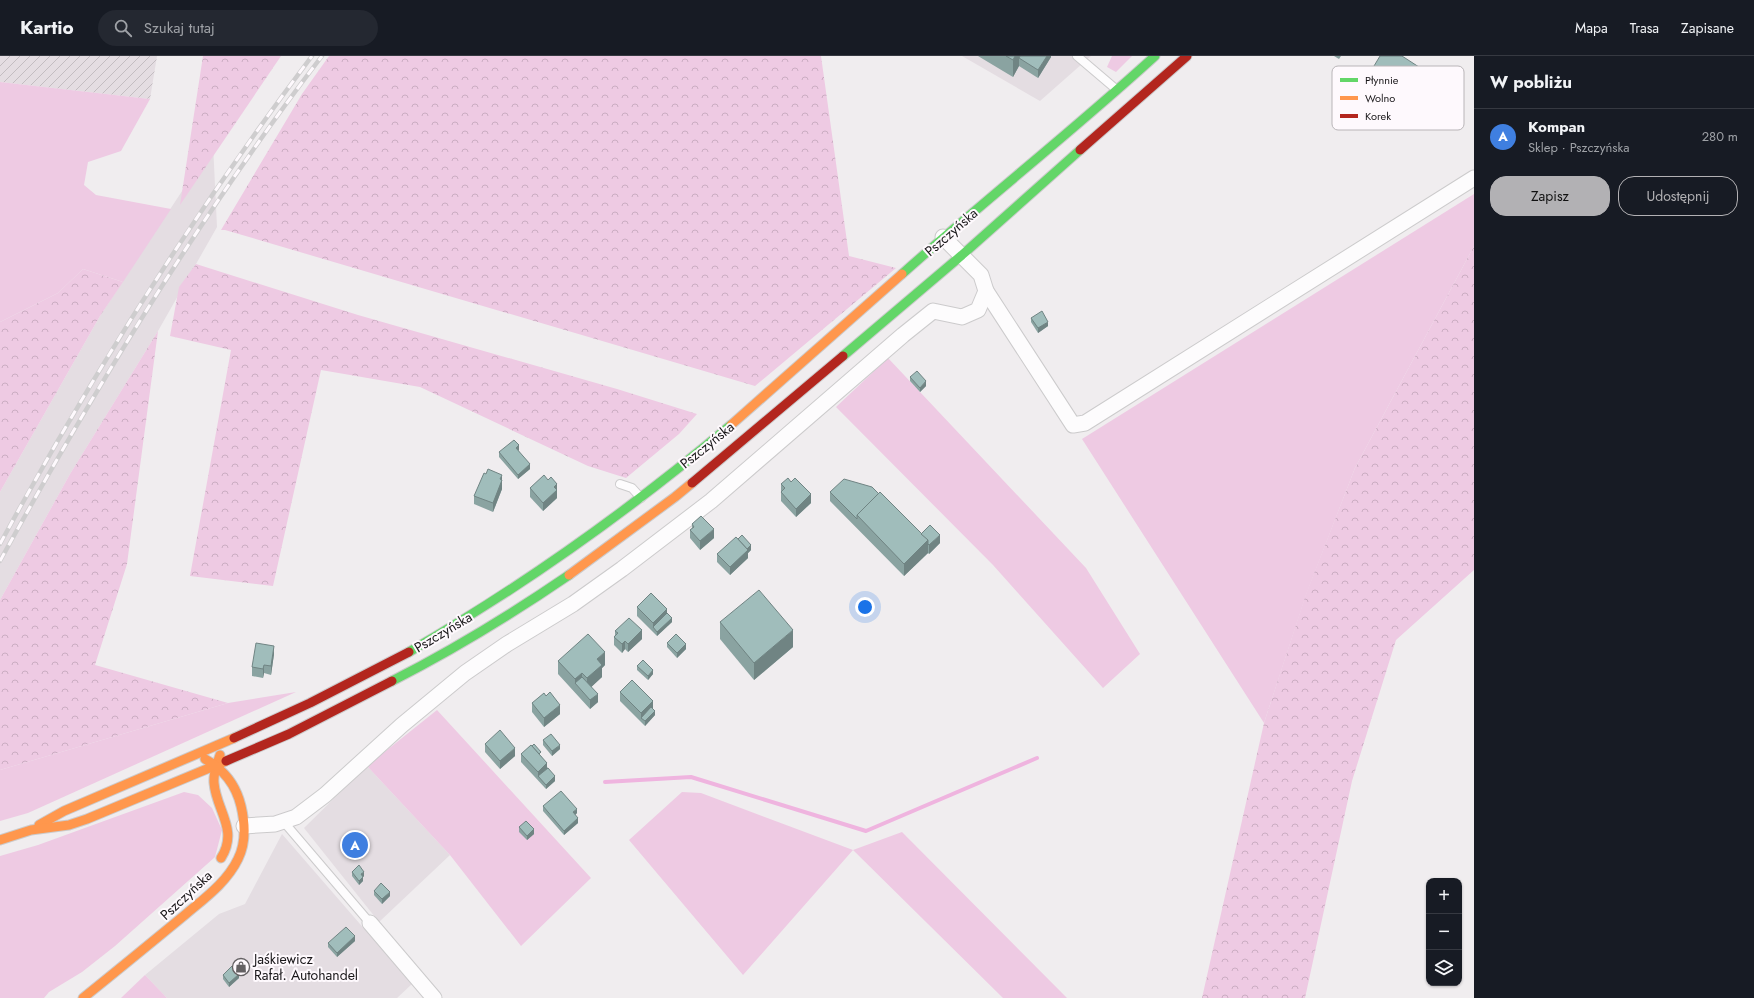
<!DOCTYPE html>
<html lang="pl">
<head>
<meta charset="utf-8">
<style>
	body { margin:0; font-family:Jost,sans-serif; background:#242831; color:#f1f3f6 }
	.controls { position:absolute; right:12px; bottom:12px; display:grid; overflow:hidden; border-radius:8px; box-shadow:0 1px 3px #0004 }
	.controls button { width:36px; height:36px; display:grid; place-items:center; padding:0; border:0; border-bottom:1px solid #363941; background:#171b24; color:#f1f3f6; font:20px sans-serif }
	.you { position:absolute; left:865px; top:551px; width:14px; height:14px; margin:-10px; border:3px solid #fff; border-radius:50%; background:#1a73e8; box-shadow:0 0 0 6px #1a73e833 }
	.badge { display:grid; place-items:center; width:26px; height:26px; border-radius:50%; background:#b2b1b4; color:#fff; font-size:13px; font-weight:700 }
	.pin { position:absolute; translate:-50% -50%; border:2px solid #fff; box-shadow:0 1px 4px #0006 }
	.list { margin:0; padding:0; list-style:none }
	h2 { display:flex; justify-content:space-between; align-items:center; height:52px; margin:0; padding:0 16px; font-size:17px }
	h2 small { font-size:13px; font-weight:400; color:#9ea1a6 }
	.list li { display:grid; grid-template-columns:26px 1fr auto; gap:12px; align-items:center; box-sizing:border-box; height:56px; padding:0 16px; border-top:1px solid #363941 }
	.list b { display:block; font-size:15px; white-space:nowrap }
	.list p { margin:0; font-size:13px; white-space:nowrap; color:#9ea1a6 }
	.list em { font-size:13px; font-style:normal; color:#9ea1a6 }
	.actions { display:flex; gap:8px; padding:12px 16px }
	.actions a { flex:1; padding:9px 0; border:1px solid #b2b1b4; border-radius:16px; text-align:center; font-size:14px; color:#b2b1b4 }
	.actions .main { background:#b2b1b4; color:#111 }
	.icon { flex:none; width:22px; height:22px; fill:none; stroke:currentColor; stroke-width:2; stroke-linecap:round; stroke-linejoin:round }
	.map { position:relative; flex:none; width:1474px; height:942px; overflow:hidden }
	header { display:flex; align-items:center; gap:24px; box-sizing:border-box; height:56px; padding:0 20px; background:#171b24; border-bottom:1px solid #363941 }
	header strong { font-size:19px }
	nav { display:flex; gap:22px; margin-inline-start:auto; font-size:14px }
	.search { width:280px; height:36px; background:#242831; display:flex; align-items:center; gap:10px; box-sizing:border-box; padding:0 14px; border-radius:22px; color:#9ea1a6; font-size:15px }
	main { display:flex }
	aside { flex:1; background:#171b24 }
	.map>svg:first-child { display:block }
	.built { fill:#e4dde2 }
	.industrial { fill:url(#industrial-furrows) }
	.green { fill:#eecae3 }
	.forest { fill:url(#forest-crowns) }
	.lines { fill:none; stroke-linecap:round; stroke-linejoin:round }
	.stream { stroke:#efb4df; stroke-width:4 }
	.lane-casing { stroke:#cccbcc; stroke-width:10 }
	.street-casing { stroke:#cccbcc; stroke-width:17 }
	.fast-casing { stroke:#cccbcc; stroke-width:11 }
	.slow-casing { stroke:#cccbcc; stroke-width:11 }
	.jam-casing { stroke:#cccbcc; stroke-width:11 }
	.lane { stroke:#fdfcfd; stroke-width:8 }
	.street { stroke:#fdfcfd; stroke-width:15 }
	.fast { stroke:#63d668; stroke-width:9 }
	.slow { stroke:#ff974d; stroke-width:9 }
	.jam { stroke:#b3261e; stroke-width:9 }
	.rail-casing { stroke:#cecdce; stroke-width:4.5 }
	.rail { stroke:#fef9fd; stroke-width:3; stroke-dasharray:9; stroke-linecap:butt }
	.wall { fill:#8aa3a1 }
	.shaded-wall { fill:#708483 }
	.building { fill:#a0bdbb; stroke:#708483 }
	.labels { text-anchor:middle; stroke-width:4; stroke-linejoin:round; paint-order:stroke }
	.street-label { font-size:14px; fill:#181618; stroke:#fef9fd }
	.poi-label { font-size:14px; fill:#181618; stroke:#fef9fd; text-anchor:start }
	.key { fill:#fef9fd; stroke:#b9b5b8; stroke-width:1 }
	.key-label { font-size:11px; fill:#181618 }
</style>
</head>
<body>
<header>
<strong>Kartio</strong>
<div class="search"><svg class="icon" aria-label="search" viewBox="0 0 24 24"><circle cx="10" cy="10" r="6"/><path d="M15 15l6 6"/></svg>Szukaj tutaj</div>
<nav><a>Mapa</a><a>Trasa</a><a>Zapisane</a></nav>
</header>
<main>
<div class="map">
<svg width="1474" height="942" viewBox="0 0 1474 942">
	<defs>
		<pattern id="industrial-furrows" width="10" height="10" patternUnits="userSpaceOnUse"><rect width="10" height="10" fill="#e4dde2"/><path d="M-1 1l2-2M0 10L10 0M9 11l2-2" fill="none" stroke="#c3bdc1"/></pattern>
		<pattern id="forest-crowns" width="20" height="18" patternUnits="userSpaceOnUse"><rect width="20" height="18" fill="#eecae3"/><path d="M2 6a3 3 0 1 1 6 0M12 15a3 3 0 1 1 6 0" fill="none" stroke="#cbadc2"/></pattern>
	</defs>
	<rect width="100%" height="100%" fill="#f0edef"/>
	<g class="built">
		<polygon points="962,0 1091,0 1040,45"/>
		<polygon points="213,88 217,171 158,275 70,418 0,544 0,436 100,260"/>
		<polygon points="367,710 450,799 379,866 304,772"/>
		<polygon points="282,778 412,928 397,942 167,942 145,919 219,858 245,848"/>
	</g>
	<polygon class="industrial" points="0,0 157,0 150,43 0,26"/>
	<g class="green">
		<polygon points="1112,0 1132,0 1116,16 1107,11"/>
		<polygon points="0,26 150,43 121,95 88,106 84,129 96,139 171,153 123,226 83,213 58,237 0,266"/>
		<polygon points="1474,138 1474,190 1355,412 1306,539 1264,667 1082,383"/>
		<polygon points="888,302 1086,512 1140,598 1103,632 993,509 836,351"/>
		<polygon points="296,636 28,757 0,765 0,714 228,647"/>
		<polygon points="437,654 591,822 521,890 450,799 367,710"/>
		<polygon points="184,736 198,739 212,752 222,774 215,801 115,890 82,916 49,936 44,942 0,942 0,800 38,789"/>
		<polygon points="682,736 701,737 853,794 902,776 1067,942 1003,942 853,794 743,919 629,784"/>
		<polygon points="145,919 167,942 121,942"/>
	</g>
	<g class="forest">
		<polygon points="203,0 281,0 180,149"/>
		<polygon points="329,0 821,0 849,200 896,212 755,330 225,174 221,174 302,38"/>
		<polygon points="1474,190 1474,514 1396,584 1352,725 1305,942 1202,942 1264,667 1306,538 1355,412"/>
		<polygon points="196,208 358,259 617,333 697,358 679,378 626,422 588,410 420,331 321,314 273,530 190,520 231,294 170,280 179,231"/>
		<polygon points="83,213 123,226 100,260 0,436 0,266 58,237"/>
		<polygon points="158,275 127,508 95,609 228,647 0,714 0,544 70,418"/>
	</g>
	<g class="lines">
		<polyline class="stream" points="605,726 691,721 866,775 1037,702"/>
		<g class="lane-casing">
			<g id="lane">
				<polyline points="1077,0 1117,34"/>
				<polyline points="620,428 632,432 641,442"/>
				<polyline points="283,765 370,867"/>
			</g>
		</g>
		<g class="street-casing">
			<g id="street">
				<polyline points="986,235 1073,369 1085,367 1474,122"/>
				<polyline points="244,770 275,768 296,761 325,739 402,669 465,617 507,588 573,548 622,513 711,445 903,279 933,255 962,261 978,254 986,235 981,219 943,181"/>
				<polyline points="370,867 434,942"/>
			</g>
		</g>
		<g class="fast-casing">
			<g id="fast">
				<path d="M 902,218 C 985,144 1073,75 1155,0"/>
				<polyline points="843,300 962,199 1080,94"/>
				<path d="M 409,596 C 523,530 630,454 731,369"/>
				<path d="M 392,625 C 453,594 512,558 569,519"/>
			</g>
		</g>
		<g class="slow-casing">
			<g id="slow">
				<polyline points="731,369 902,218"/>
				<polyline points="569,519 675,441 692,427"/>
				<path d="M 220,699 C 217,708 213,717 214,727 C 216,754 239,774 221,802"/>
				<polyline points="39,769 64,755 234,682"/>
				<polyline points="0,784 31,774 69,769 87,763 226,705"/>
				<path d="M 83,942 C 118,914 152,886 186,858 C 205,842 227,826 238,803 C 246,787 245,767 241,750 C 236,729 223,713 205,703"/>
			</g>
		</g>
		<g class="jam-casing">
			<g id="jam">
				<polyline points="1080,94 1187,0"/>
				<polyline points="692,427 843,300"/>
				<polyline points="234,682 310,647 409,596"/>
				<polyline points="226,705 289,678 392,625"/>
			</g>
		</g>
		<use href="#lane" class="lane"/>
		<use href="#street" class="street"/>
		<use href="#fast" class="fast"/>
		<use href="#slow" class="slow"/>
		<use href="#jam" class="jam"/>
		<g class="rail-casing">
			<g id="rail">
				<path d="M 0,488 C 92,318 196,154 312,0"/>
				<path d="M 0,505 C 96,330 201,158 322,0"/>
			</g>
		</g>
		<use href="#rail" class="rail"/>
	</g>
	<g class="wall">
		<polygon points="978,0 1051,0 1051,1 1038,22 1019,10 1013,21"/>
		<polygon points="1334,0 1341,0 1339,3"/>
		<polygon points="1374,10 1422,26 1409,45 1374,23"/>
		<polygon points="1031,262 1048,270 1038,277 1031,266"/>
		<polygon points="910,321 926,330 920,336 910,325"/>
		<polygon points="518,394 530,413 518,423 499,401 499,396 519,394"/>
		<polygon points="486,418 502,424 502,433 493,456 474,448 474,440"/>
		<polygon points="557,428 557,442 543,455 530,441 530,432"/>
		<polygon points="781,428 811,447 796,461 781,445"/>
		<polygon points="830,436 921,478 940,487 929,498 928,497 904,520 830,445"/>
		<polygon points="692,468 714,482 700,494 690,482 690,474 692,472"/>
		<polygon points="738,483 751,494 748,497 748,502 730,519 717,506 717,498"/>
		<polygon points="637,551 667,557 672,566 657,580 637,560"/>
		<polygon points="720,566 793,591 754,624 720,583"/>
		<polygon points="615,575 642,583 628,596 625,593 622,597 614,589 614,581 615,579"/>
		<polygon points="667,587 686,593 677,602 667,591"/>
		<polygon points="274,598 271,619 264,617 263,622 252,620 252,611"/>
		<polygon points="558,605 605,609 602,612 602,621 591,631 598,646 590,653 558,618"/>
		<polygon points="637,610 653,618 648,624 637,614"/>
		<polygon points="620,636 653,653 655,659 645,670 620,645"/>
		<polygon points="532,647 560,658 544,671 532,656"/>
		<polygon points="543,684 560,693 552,700 543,689"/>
		<polygon points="485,688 515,700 500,713 485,696"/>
		<polygon points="521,698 541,700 555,725 546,733 521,706"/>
		<polygon points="543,750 577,757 575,759 578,767 564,779 543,755"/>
		<polygon points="519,771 534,778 527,784 519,776"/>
		<polygon points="352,816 364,820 363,821 363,825 359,829 352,820"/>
		<polygon points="374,835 390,840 382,848 374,839"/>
		<polygon points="355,885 337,901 328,891 328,887"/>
		<polygon points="223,919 239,922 229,931 223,923"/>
	</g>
	<g class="shaded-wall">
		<polygon points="1015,0 1025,0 1019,2 1019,10 1013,21 1013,4"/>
		<polygon points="1047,0 1051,0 1051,1 1038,22 1038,14"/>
		<polygon points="1422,13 1422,26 1409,45 1409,33"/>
		<polygon points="1048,266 1048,270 1038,277 1038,272"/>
		<polygon points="926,325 926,330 920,336 920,332"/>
		<polygon points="519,389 519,394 516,396 516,392"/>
		<polygon points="530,408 530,413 518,423 518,419"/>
		<polygon points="502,419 502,433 493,456 493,447 500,423"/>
		<polygon points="557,428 557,442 543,455 543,447 554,431"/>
		<polygon points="811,438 811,447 796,461 796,453"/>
		<polygon points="714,473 714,482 700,494 700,485"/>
		<polygon points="940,479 940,487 929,498 929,489"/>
		<polygon points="928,484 928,497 904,520 904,508"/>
		<polygon points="751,489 751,494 748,497 748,502 730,519 730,511"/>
		<polygon points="667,553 667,561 653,571 653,567"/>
		<polygon points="672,562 672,566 657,580 657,576"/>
		<polygon points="642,574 642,583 628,596 628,588"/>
		<polygon points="793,574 793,591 754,624 754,607"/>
		<polygon points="625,585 625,593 622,597 622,588"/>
		<polygon points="686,588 686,593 677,602 677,597"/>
		<polygon points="274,590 274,598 271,619 271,610"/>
		<polygon points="605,596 605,609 602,612 602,621 587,635 587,622 597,603"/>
		<polygon points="264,609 264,617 263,622 263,613"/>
		<polygon points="653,614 653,618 648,624 648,620"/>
		<polygon points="582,617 582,629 575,627 575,623"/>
		<polygon points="598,638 598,646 590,653 590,644"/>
		<polygon points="653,645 653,653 641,662 641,657"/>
		<polygon points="560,649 560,658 544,671 544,662"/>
		<polygon points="655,655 655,659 645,670 645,665"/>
		<polygon points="560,689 560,693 552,700 552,695"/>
		<polygon points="515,692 515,700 500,713 500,705"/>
		<polygon points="547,707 547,716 538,720 538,716"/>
		<polygon points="555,720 555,725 546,733 546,729"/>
		<polygon points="577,753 577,757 573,761 573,756"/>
		<polygon points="578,762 578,767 564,779 564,775"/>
		<polygon points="534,773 534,778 527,784 527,780"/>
		<polygon points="364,816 364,820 363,821 363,825 359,829 359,825 361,818"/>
		<polygon points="390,836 390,840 382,848 382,843"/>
		<polygon points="355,880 355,885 337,901 337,897"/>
		<polygon points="239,918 239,922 229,931 229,927"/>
	</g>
	<g class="building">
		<polygon points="1006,0 1015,0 1013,4"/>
		<polygon points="1020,0 1047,0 1038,14 1019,2"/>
		<polygon points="1380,0 1402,0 1422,13 1409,33 1374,10"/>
		<polygon points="1042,255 1048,266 1038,272 1031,262"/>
		<polygon points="917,315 926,325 920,332 910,321"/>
		<polygon points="514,384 519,389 516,392 530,408 518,419 499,396"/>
		<polygon points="488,413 502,419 500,423 502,424 493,447 474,440 484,417 486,418"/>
		<polygon points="544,419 548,424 551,421 557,428 554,431 557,434 543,447 530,432"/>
		<polygon points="788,422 791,426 795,422 811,438 796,453 781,436 785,432 781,428"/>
		<polygon points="844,423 872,431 879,438 857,459 857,463 830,436"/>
		<polygon points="880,436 928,484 904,508 857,459"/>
		<polygon points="701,460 714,473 700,485 690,474 694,471 692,468"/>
		<polygon points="930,469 940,479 929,489 928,488 928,484 921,478"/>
		<polygon points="742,479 751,489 747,493 738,483"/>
		<polygon points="736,481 748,494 730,511 717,498"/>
		<polygon points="759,534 793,574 754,607 720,566"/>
		<polygon points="651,537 667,553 653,567 637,551"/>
		<polygon points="667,557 672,562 657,576 653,571"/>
		<polygon points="629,562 642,574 628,588 625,585 622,588 614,581 618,577 615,575"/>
		<polygon points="588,578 605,596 597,603 602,609 587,622 582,617 575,623 558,605"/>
		<polygon points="676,578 686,588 677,597 667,587"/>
		<polygon points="256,587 274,590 271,610 264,609 263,613 252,611"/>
		<polygon points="643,604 653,614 648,620 637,610"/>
		<polygon points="582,621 598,638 590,644 575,627"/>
		<polygon points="632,624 653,645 641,657 620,636"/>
		<polygon points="550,636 560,649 544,662 532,647 544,637 546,640"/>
		<polygon points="651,651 655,655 645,665 641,662"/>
		<polygon points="500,674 515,692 500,705 485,688"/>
		<polygon points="551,678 560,689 552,695 543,684"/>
		<polygon points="534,688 541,696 539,698 532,690"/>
		<polygon points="531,689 547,707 538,716 521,698"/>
		<polygon points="548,712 555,720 546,729 538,720"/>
		<polygon points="561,735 577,753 573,756 578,762 564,775 543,750"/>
		<polygon points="526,765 534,773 527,780 519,771"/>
		<polygon points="359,809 364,816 361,818 363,821 359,825 352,816"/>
		<polygon points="381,827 390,836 382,843 374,835"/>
		<polygon points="346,871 355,880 337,897 328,887"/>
		<polygon points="232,910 239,918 229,927 223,919"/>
	</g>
	<defs>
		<g id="shop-ring" transform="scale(0.9)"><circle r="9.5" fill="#fef9fd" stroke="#646163" stroke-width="1.5"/><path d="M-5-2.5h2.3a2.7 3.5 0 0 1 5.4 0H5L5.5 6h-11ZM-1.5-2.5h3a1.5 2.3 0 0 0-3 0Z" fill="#646163"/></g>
	</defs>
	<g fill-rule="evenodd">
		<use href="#shop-ring" x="241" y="911"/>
	</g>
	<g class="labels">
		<g class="street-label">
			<text transform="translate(951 176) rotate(-41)" y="5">Pszczyńska</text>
			<text transform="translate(707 389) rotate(-39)" y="5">Pszczyńska</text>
			<text transform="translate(443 576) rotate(-31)" y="5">Pszczyńska</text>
			<text transform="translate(186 839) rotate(-43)" y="5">Pszczyńska</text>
		</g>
		<g class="poi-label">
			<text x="254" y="908">Jaśkiewicz<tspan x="254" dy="16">Rafał. Autohandel</tspan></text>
		</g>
	</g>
	<rect x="1332" y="10" width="132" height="64" rx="6" class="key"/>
	<rect x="1340" y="22" width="18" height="4" fill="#63d668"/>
	<rect x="1340" y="40" width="18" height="4" fill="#ff974d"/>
	<rect x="1340" y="58" width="18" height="4" fill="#b3261e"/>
	<g class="key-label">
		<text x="1365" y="28">Płynnie</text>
		<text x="1365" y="46">Wolno</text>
		<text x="1365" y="64">Korek</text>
	</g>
</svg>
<div class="controls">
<button>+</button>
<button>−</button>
<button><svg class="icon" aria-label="layers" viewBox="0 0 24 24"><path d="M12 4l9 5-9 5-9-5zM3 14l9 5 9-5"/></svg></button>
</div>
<div class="you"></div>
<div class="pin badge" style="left:355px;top:789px;background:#3f7fe0">A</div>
</div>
<aside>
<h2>W pobliżu<small></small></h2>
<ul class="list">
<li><span class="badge" style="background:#3f7fe0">A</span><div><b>Kompan</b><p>Sklep · Pszczyńska</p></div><em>280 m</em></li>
</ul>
<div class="actions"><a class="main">Zapisz</a><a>Udostępnij</a></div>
</aside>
</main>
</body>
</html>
